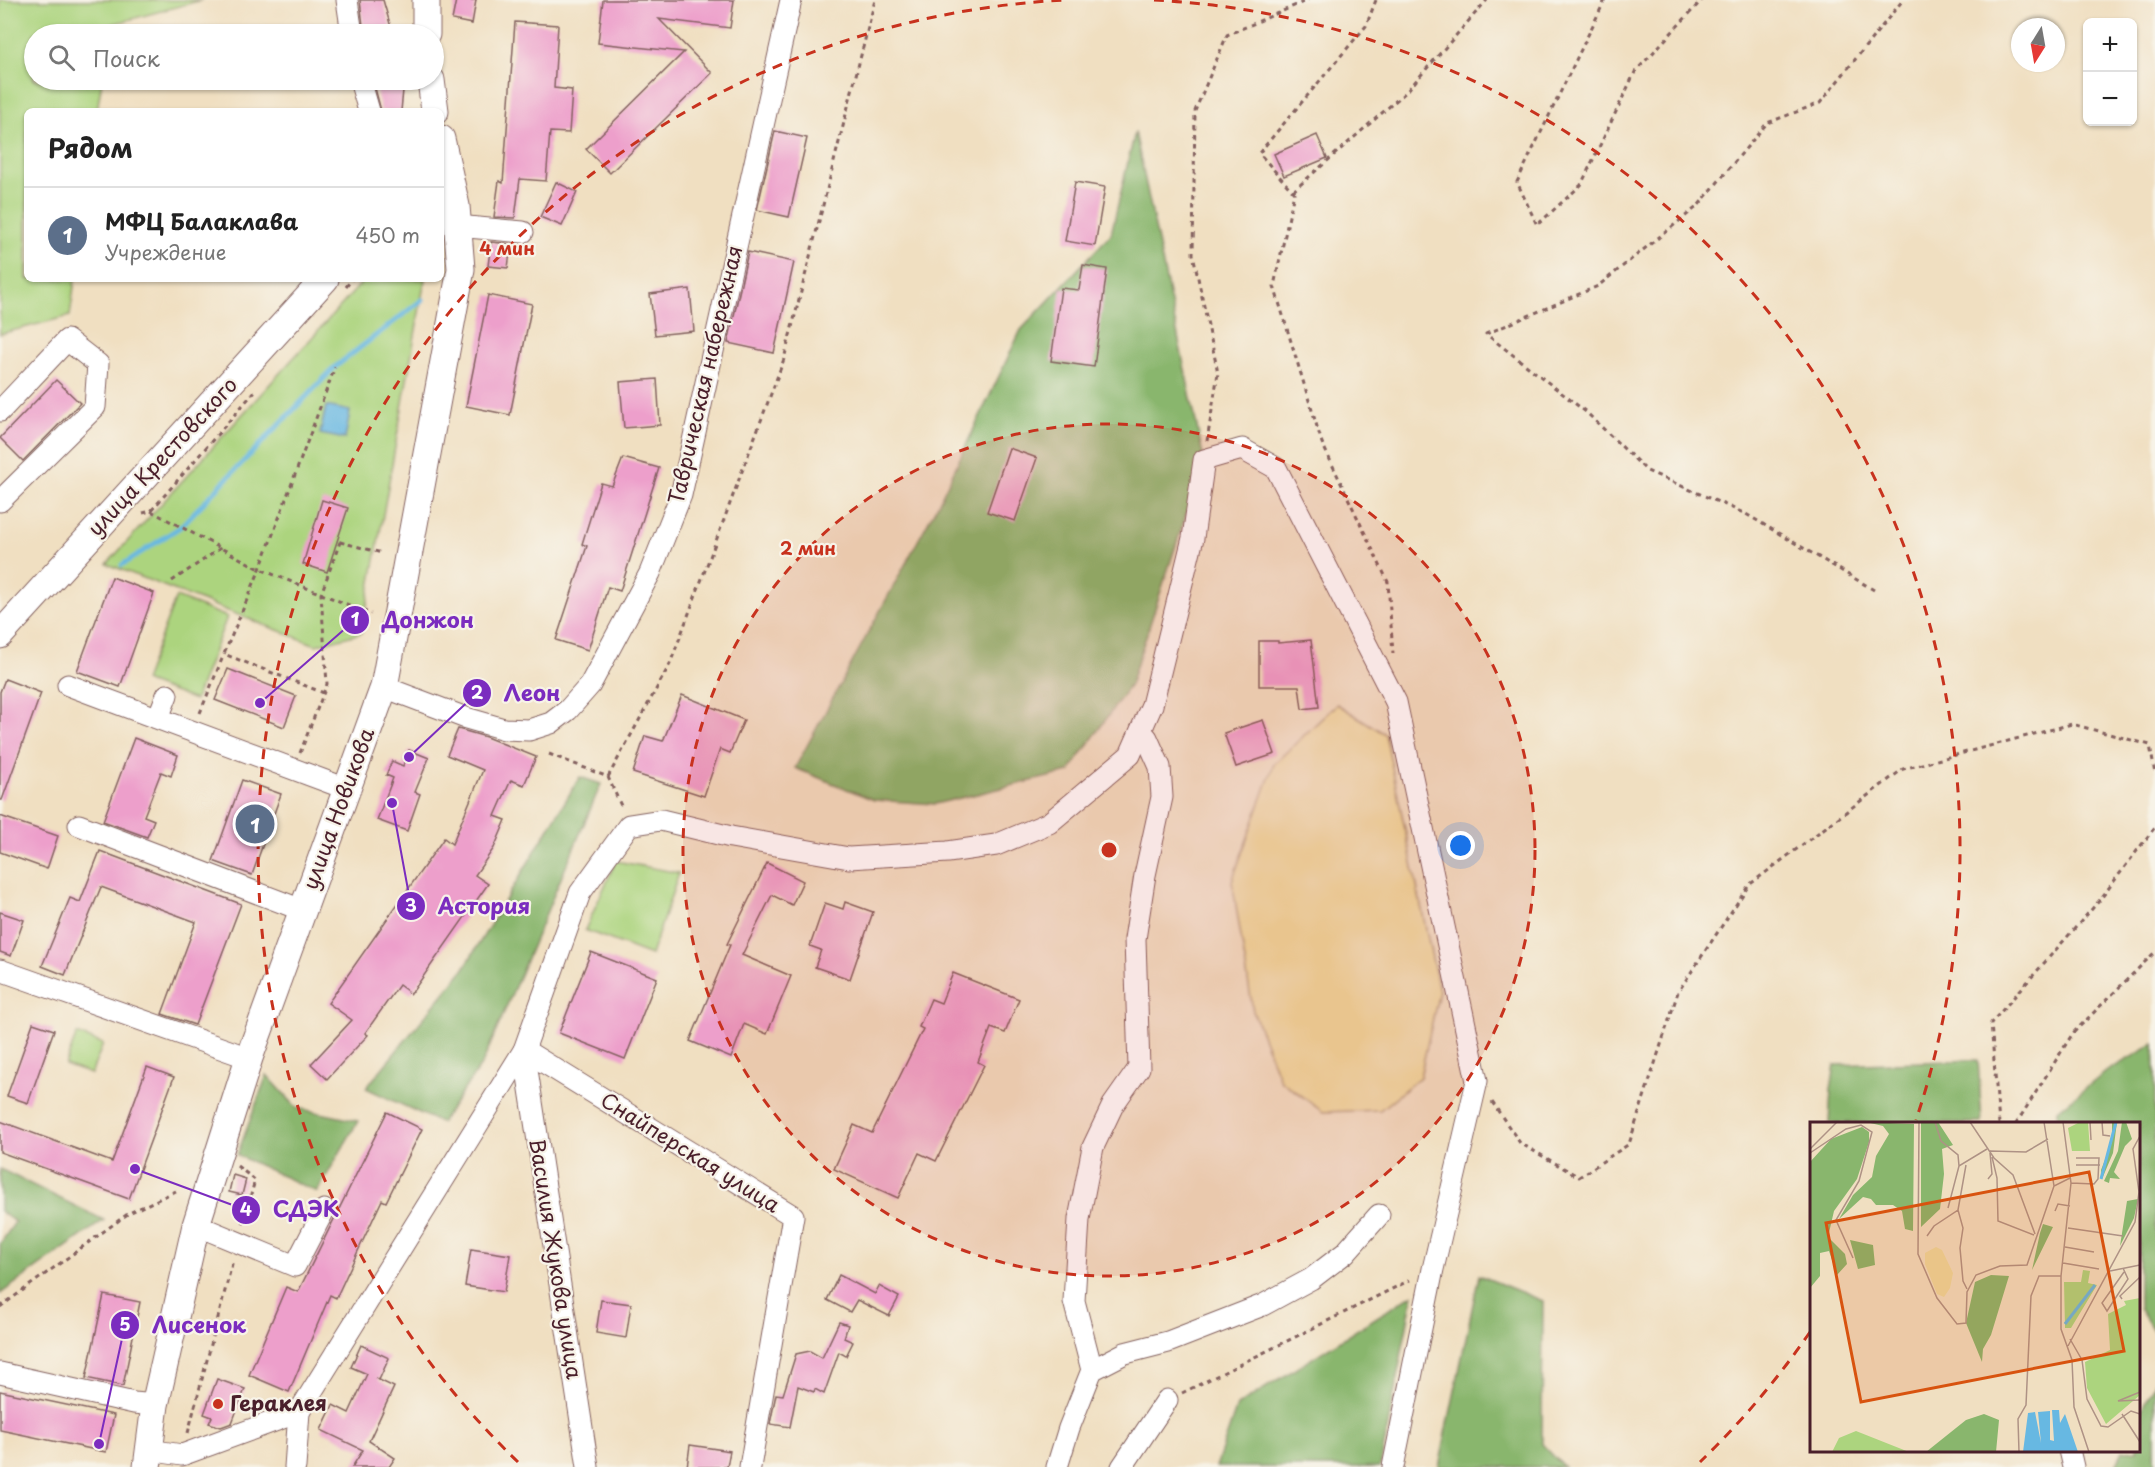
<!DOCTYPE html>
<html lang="ru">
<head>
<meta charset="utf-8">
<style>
	body { margin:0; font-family:"Playpen Sans",sans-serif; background:#f6f6f6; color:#222 }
	.controls { position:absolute; right:18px; top:18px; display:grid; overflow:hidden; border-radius:9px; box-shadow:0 2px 4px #0004 }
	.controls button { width:54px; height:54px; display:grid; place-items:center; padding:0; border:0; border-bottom:2px solid #e0e0e0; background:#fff; color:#222; font:30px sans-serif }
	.compass { position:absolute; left:2011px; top:18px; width:54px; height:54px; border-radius:50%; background:#fff; box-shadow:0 2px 4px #0004; rotate:191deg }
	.you { position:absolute; left:1461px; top:846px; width:21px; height:21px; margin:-15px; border:4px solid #fff; border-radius:50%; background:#1a73e8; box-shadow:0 0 0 9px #1a73e833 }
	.badge { display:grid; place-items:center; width:39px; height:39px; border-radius:50%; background:#c8321e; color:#fff; font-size:20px; font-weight:700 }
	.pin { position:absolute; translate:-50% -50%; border:3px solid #fff; box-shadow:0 2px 6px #0006 }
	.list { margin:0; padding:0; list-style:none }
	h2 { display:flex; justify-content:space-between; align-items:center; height:78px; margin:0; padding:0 24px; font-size:26px }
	h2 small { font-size:20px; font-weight:400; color:#767676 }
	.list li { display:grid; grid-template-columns:39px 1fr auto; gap:18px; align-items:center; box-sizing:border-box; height:96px; padding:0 24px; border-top:2px solid #e0e0e0 }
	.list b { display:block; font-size:22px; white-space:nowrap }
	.list p { margin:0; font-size:20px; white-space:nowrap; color:#767676 }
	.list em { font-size:20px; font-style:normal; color:#767676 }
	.icon { flex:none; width:33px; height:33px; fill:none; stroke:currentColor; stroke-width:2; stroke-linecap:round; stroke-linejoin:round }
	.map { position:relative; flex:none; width:2155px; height:1467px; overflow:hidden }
	.search { position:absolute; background:#fff; box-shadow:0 2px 4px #0004; left:24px; top:24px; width:420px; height:66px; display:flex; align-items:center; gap:15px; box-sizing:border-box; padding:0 21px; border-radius:33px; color:#767676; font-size:22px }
	.panel { position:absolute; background:#fff; box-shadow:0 2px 4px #0004; left:24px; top:108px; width:420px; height:174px; border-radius:9px }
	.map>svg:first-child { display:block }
	.green { fill:#acd47e; stroke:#7b7a54; stroke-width:1.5 }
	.forest { fill:#89b66d; stroke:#6a6a4c; stroke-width:1.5 }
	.sand { fill:#eeda9e; stroke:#9c7c64; stroke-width:1.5 }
	.water { fill:#67b8e2; stroke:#586c86; stroke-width:1.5 }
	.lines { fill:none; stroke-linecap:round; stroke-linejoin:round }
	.stream { stroke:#67b8e2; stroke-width:5 }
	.building { fill:#ed9fcb }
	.minor-casing { stroke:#846260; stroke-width:23 }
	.major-casing { stroke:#846260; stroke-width:29 }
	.path { stroke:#846260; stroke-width:3; stroke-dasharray:4.5 4.5; stroke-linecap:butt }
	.minor { stroke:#fff; stroke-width:21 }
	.major { stroke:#fff; stroke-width:27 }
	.ring { fill:none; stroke:#c8321e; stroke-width:3; stroke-dasharray:10 8 }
	.poi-dot { fill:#c8321e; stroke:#f7f3e8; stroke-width:2 }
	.labels { text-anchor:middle; stroke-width:4.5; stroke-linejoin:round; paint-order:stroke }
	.street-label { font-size:21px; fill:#4a1f2b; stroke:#f7f3e8 }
	.poi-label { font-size:21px; font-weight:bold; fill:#4a1f2b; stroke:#f7f3e8; text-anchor:start }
	.inset-river { fill:none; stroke:#67b8e2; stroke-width:3 }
	.inset-road { fill:none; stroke:#ae9285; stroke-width:1.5 }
	.view { fill:#d8530f; fill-opacity:0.15; stroke:#d8530f; stroke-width:3 }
	.inset-edge { fill:none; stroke:#4a1f2b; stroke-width:3 }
	.centre { fill:#c8321e; stroke:#f7f3e8; stroke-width:3 }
	.ring-label { font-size:18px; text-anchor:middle; font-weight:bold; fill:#c8321e; stroke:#f7f3e8; stroke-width:4.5; stroke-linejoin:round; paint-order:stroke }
	.leader { fill:none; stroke:#7b2cbf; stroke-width:2 }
	.callout-dot { fill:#7b2cbf; stroke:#f7f3e8; stroke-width:2 }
	.mark-label { font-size:18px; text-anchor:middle; font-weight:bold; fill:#fff }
	.callout-label { font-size:22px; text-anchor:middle; font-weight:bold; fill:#7b2cbf; stroke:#f7f3e8; stroke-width:4.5; stroke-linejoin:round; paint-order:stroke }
</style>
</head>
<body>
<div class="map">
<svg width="2155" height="1467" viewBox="0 0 2155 1467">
	<rect width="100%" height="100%" fill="#f7f3e8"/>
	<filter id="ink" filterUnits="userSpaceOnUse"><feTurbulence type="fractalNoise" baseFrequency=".0167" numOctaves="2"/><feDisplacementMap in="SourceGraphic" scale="12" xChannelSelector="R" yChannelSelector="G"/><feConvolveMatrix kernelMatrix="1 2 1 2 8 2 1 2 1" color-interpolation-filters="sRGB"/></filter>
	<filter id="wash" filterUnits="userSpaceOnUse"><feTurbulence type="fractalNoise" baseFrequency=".008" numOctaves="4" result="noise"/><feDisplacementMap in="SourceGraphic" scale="24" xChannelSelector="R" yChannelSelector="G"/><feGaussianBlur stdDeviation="1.35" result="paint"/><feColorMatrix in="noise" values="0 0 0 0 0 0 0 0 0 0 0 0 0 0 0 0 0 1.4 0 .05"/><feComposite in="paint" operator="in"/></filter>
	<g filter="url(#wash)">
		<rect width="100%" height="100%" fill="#f0dfc1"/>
		<g class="green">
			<polygon points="0,0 202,0 109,25 108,34 34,34 34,80 102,80 97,111 27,111 27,279 75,279 70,316 0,334"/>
			<polygon points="365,279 425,279 362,633 316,645 107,564"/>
			<polygon points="176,597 227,617 195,700 144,681"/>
			<polygon points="616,861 679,873 651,955 585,930"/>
			<polygon points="77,1034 103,1044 91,1074 65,1065"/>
		</g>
		<g class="forest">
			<polygon points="1135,132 1204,460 1130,685 1069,772 935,804 874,800 795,768 940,500 1021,330 1111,234"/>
			<polygon points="580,777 601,784 483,1062 441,1123 366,1088 463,970"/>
			<polygon points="2154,1044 2155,1073 2155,1333 2139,1308 2138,1124 2058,1123 2058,1110 2107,1071"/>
			<polygon points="1978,1060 1982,1123 1829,1123 1831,1089 1835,1065"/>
			<polygon points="267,1075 297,1108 358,1121 317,1192 237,1155"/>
			<polygon points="0,1169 104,1220 0,1294 0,1244 15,1222 0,1211"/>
			<polygon points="1479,1275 1543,1301 1542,1444 1564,1467 1439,1467"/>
			<polygon points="1413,1294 1380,1467 1216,1467 1237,1406"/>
			<polygon points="2155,1381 2155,1467 2115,1467 2123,1451 2138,1450 2139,1417"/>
		</g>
		<polygon class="sand" points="1337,704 1385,734 1439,991 1420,1077 1380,1110 1323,1112 1280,1080 1253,1011 1232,881 1274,764"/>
		<polygon class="water" points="326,406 350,411 345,439 320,434"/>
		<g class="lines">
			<polyline class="stream" points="122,565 180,527 335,367 422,300"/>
		</g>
		<g id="blocks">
			<g class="building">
				<polygon points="360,0 383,0 393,34 364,34"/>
				<polygon points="456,0 476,0 472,24 452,20"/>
				<polygon points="603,0 734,0 730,28 659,19 712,73 610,173 586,149 684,52 598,43"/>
				<polygon points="515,22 558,25 554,88 572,90 569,133 550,132 546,181 520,179 515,218 494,217 499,181 503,183"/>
				<polygon points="373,80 404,80 401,111 381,111"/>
				<polygon points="775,131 807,138 789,217 757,210"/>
				<polygon points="1317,135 1327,158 1284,176 1274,154"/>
				<polygon points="556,182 577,192 562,226 540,217"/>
				<polygon points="1075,182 1105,187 1095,246 1065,241"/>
				<polygon points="491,242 511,244 508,268 488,266"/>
				<polygon points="748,252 794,262 774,353 728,343"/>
				<polygon points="1083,265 1107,269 1094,367 1051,361 1061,288 1079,290"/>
				<polygon points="690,289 694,331 655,335 650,294"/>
				<polygon points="488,295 532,304 510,415 466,406"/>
				<polygon points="657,379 660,425 624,428 620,382"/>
				<polygon points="56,380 80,403 23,461 0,438"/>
				<polygon points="1009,448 1037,458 1015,521 987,512"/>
				<polygon points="623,458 659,468 620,591 608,587 588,650 556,640 587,546 582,544 601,483 612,486"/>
				<polygon points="322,500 348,508 327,572 303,564"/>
				<polygon points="112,577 154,593 120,687 77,671"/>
				<polygon points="1311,640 1319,707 1302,709 1299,686 1259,686 1259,641 1278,641 1278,643"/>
				<polygon points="228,669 296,696 284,727 215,700"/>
				<polygon points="5,679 41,693 2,800 0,800 0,692"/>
				<polygon points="682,695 744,720 730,753 720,749 704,796 633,773 645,736 663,741"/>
				<polygon points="1263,720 1275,754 1236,767 1224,733"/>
				<polygon points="458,729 486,737 536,757 524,785 511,780 495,816 506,820 494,848 475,875 488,884 411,994 399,985 365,1033 368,1035 327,1079 311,1064 352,1020 328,1003 444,838 452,844 483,770 447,755"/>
				<polygon points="134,738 178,755 171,776 161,772 144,816 154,820 147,837 103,821"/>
				<polygon points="409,750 429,758 415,792 420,794 407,831 377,820 393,778 386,775 392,761 403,766"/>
				<polygon points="242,780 281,794 252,875 213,861"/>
				<polygon points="0,816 58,836 47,869 0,852"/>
				<polygon points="100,851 241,904 195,1025 162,1014 196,922 101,887 65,975 42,966 70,898 80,902"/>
				<polygon points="767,863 803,881 792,905 772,895 742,955 791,976 767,1034 744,1024 731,1058 690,1041 730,945 727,944"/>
				<polygon points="845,902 873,912 850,979 815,967 821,950 810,946 825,903 843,909"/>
				<polygon points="0,912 24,920 11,956 0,952"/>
				<polygon points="591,952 657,978 625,1059 559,1033"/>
				<polygon points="953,973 1019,999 1005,1033 991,1028 978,1062 984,1065 936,1161 919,1153 898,1198 834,1169 854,1125 872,1133 923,1029 919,1027 931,999 941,1003"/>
				<polygon points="33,1023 54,1030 28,1103 7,1096"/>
				<polygon points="147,1067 174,1077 129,1199 0,1152 0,1121 112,1162"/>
				<polygon points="387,1112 422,1129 386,1202 382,1200 336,1298 330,1295 289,1392 249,1375 286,1287 298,1292"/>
				<polygon points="233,1175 246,1179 242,1195 229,1192"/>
				<polygon points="471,1249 510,1255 504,1292 465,1286"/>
				<polygon points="839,1275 875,1294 879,1286 899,1297 889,1316 857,1300 850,1312 827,1300"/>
				<polygon points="104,1295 140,1302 123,1386 86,1378"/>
				<polygon points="601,1300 631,1304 626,1338 596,1333"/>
				<polygon points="839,1322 848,1325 844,1338 853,1342 846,1356 839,1352 824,1394 815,1389 814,1392 798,1386 790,1427 770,1424 776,1394 783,1395 796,1354 810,1351 822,1358"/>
				<polygon points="361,1345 389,1358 379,1380 375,1378 394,1387 369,1441 395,1458 389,1467 352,1467 363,1450 321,1430 333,1405 349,1413 367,1374 351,1367"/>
				<polygon points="217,1379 245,1389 232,1423 221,1427 209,1423 212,1417 204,1414"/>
				<polygon points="0,1391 114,1415 106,1452 0,1430"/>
				<polygon points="690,1445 730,1451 727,1467 687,1467"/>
			</g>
		</g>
	</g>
	<g filter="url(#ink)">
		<use href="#blocks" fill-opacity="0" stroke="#846260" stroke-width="1.5"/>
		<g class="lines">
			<g class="minor-casing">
				<g id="minor">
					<polyline points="347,0 352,34"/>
					<polyline points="360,80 369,111"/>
					<polyline points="457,226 523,232"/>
					<polyline points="0,411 67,340 98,364 95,407 0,501"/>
					<polyline points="68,685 347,789"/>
					<polyline points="384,687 466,718 504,729 529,730 551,723 568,710 590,685 650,573 681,495 791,0"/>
					<polyline points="158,718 167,695"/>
					<polyline points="79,825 302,910"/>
					<polyline points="0,970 249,1058"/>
					<polyline points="524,1050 793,1216 750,1467"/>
					<polyline points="524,1050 588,1467"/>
					<polyline points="196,1225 295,1266 324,1210"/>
					<polyline points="1092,1370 1074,1301 1079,1219 1093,1147 1113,1105 1139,1068 1135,939 1145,875 1162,797 1160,767 1147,738 1141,731"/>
					<polyline points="0,1373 134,1403 155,1405"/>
					<polyline points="149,1450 182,1455 299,1412 524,1050 580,893 629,825 661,820 731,837 849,858 948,852 996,845 1049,823 1130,755 1152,705 1193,538 1204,460 1242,449 1276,468 1396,702 1477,1081 1433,1269 1393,1467"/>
					<polyline points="2069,1450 2073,1467"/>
					<polyline points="295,1467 299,1412"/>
					<polyline points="1057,1467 1069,1428 1092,1370 1125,1353 1168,1342 1263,1305 1311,1279 1345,1253 1379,1215"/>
					<polyline points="1122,1467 1167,1400"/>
				</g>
			</g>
			<g class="major-casing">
				<g id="major">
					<polyline points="426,0 426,34"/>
					<polyline points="431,80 435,111"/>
					<polyline points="0,635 325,279"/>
					<polyline points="147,1467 155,1405 196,1225 249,1058 384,687 461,269 456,206 441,139"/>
				</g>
			</g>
			<g class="path">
				<polyline points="1376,0 1366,26 1259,153 1294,193 1274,286 1322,443 1388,582 1393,654"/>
				<polyline points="1605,0 1517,182 1537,225 1581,185 1635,72 1702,0"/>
				<polyline points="1293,191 1407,91 1487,0"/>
				<polyline points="346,287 352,279"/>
				<polyline points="1207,441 1218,373 1193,254 1195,111 1227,35 1308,0"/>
				<polyline points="151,511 260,569 371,614"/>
				<polyline points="143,513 151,511 255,391"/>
				<polyline points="340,542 382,553"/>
				<polyline points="172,581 221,548"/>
				<polyline points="1874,590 1746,514 1647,471 1586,412 1486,334 1598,286 1698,206 1767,123 1820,103 1903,0"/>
				<polyline points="324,693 224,654 260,569 335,367"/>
				<polyline points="200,713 224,654"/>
				<polyline points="300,753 327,684 321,594 340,542 337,541"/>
				<polyline points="549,754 608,777 622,808"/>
				<polyline points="608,777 670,664 784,359 875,0"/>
				<polyline points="1492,1102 1520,1143 1579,1177 1629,1144 1678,992 1749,885 1903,769 2072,724 2150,745 2155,774"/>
				<polyline points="1999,1124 1991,1023 2099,901 2155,827"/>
				<polyline points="2016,1124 2073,1033 2155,952"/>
				<polyline points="237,1166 255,1180 243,1224"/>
				<polyline points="0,1307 129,1213 176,1191"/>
				<polyline points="1182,1393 1410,1280"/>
				<polyline points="188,1433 233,1260"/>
			</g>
			<use href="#minor" class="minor"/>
			<use href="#major" class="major"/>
		</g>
	</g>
	<circle cx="1109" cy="850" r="426" fill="#c8321e" fill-opacity=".12"/>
	<g class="ring">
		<circle cx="1109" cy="850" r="426"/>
		<path d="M1810 1332A851 851 0 0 1 1700 1462M518 1462A851 851 0 0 1 1064 0M1154 0A851 851 0 0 1 1916 1120"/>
	</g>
	<circle class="poi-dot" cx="218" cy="1404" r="6"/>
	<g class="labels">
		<g class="street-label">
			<text transform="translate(706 375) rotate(-77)" y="7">Таврическая набережная</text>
			<text transform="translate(163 457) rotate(-47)" y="7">улица Крестовского</text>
			<text transform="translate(339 809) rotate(-70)" y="7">улица Новикова</text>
			<text transform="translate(690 1153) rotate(32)" y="7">Снайперская улица</text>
			<text transform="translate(555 1259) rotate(81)" y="7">Василия Жукова улица</text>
		</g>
		<g class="poi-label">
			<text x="230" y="1411">Гераклея</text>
		</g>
	</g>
	<g transform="translate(1810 1122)">
		<rect width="330" height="330" fill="#f0dfc1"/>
		<path d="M 270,0 L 278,0 L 280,29 L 262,29 L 258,6 ZM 273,148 L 280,149 L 278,161 L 287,163 L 261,206 L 255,206 L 254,160 L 271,160 ZM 330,176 L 330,273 L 296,302 L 277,266 L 275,240 L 300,228 L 298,192 L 316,183 L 314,179 ZM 46,309 L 99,330 L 22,330 L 29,316 Z" fill="#acd47e"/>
		<path d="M 56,0 L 104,2 L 103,109 L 95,107 L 92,89 L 83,83 L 66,83 L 61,77 L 53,75 L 29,97 L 43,73 L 62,55 L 66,34 L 79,12 L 73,4 ZM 111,0 L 128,0 L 143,23 L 132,27 L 134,52 L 130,87 L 111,105 ZM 302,0 L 307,0 L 303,31 L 292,57 L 291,48 L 302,20 ZM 312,0 L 316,0 L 322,17 L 315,24 L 304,50 L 310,57 L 300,56 L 299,61 L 294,59 L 308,29 ZM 52,5 L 59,10 L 59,20 L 47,57 L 24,89 L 18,115 L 35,132 L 37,142 L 27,153 L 19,129 L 10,131 L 10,154 L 0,166 L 0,40 L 21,17 ZM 328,77 L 324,96 L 310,124 L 317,79 ZM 233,102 L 243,105 L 222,148 L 230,111 ZM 40,118 L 63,123 L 65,143 L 48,147 ZM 181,153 L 199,154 L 181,213 L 173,227 L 172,240 L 156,201 L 165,160 ZM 174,292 L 189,298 L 186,330 L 116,330 L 156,298 Z" fill="#89b66d"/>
		<path d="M 126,125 L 132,128 L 143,151 L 140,166 L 134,175 L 127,172 L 115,142 L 115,131 Z" fill="#eeda9e"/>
		<path d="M 242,288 L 249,288 L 250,301 L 255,292 L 268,330 L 213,330 L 218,291 L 225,290 L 231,321 L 228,290 L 240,289 L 240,318 L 244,319 Z" fill="#67b8e2"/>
		<path class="inset-river" d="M 291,57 L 306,0M 255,202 L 285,163"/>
		<path class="inset-road" d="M 109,0 L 108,132 L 127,176 L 147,202 L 156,201 L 157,170 L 166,153 L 190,144 L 217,143 L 244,64 L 260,56M 125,0 L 131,19 L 148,33 L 149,44 L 177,27M 160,0 L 184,36 L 203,53 L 225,112M 234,0 L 244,64M 253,0 L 261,61 L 251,154 L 251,207 L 262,238 L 264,285 L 279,330M 280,0 L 281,18M 292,0 L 293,13 L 300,14M 0,27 L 27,0M 180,29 L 216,30 L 238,17M 0,31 L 36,7 L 51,3 L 62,10 L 49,59 L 26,98 L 43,136M 182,35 L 187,56 L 188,99 L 224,113M 266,43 L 290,43M 178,57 L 182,52 L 180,31M 261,61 L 284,62 L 288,57 L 289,36 L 266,36M 138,86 L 149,44M 148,88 L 153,106 L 150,126 L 153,159 L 157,167M 245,89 L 248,82 L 260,84M 258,106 L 313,114M 117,114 L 124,104 L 148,88 L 156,43M 255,125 L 284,130M 253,141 L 289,147M 313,146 L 318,157 L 297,189 L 292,181 L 314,150M 300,149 L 330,143M 312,177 L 310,174 L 330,155M 260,217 L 272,238 L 277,277 L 291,304 L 298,305 L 321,289 L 330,292M 258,224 L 325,100 L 329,70 L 323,27 L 330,14M 330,270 L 308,279 L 330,278M 312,292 L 330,320M 209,330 L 208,297 L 216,283 L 221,174 L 229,154 L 251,154"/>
		<path class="view" d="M 279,50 L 314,229 L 51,280 L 16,101 Z"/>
		<rect width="330" height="330" class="inset-edge"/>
	</g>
	<circle cx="1109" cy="850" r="9" class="centre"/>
	<g class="ring-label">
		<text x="507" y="255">4 мин</text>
		<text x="808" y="555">2 мин</text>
	</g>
	<path class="leader" d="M260 703L355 620M409 757L477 693M392 803L411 906M135 1169L246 1210M99 1444L125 1325"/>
	<g class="callout-dot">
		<circle cx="260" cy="703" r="6"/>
		<circle cx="409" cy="757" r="6"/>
		<circle cx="392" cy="803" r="6"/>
		<circle cx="135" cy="1169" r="6"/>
		<circle cx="99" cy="1444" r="6"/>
		<circle cx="355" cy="620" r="15"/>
		<circle cx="477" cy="693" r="15"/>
		<circle cx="411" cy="906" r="15"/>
		<circle cx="246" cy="1210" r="15"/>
		<circle cx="125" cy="1325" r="15"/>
	</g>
	<g class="mark-label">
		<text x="355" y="626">1</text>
		<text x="477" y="699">2</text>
		<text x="411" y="912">3</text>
		<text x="246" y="1216">4</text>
		<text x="125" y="1331">5</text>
	</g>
	<g class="callout-label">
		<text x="428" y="628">Донжон</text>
		<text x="532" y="701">Леон</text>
		<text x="484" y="914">Астория</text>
		<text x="306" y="1217">СДЭК</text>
		<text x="199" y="1333">Лисенок</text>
	</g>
</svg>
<div class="controls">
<button>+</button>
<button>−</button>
</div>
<svg class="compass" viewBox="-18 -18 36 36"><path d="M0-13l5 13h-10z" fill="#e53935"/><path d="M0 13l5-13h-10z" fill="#767676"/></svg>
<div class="you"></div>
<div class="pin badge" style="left:255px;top:824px;background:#5c6f8a">1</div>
<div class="search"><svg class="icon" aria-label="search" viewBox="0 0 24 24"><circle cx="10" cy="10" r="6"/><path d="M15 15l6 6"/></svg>Поиск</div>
<section class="panel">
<h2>Рядом<small></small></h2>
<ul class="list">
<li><span class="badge" style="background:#5c6f8a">1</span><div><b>МФЦ Балаклава</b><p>Учреждение</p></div><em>450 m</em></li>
</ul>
</section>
</div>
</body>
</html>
